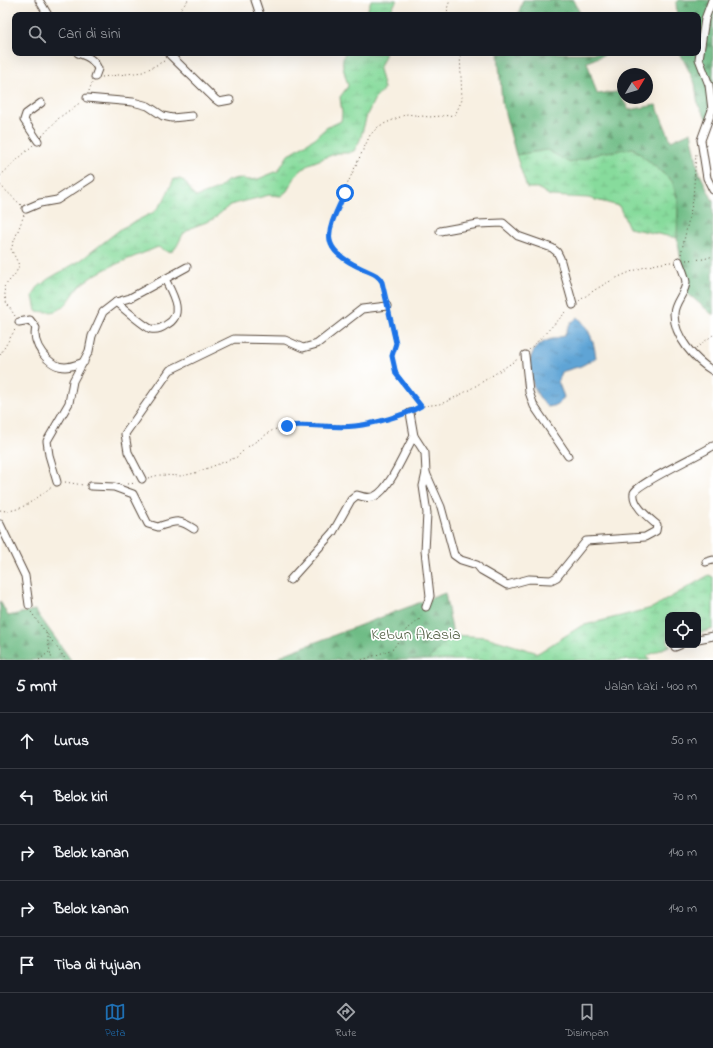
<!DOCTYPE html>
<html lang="id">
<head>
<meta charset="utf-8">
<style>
	body { margin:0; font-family:"Indie Flower",sans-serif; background:#242831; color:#f1f3f6 }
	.controls { position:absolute; right:12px; bottom:12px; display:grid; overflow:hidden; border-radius:8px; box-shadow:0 4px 16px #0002 }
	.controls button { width:36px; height:36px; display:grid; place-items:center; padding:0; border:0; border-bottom:1px solid #363941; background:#171b24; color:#f1f3f6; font:20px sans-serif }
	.compass { position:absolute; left:617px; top:68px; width:36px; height:36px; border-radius:50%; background:#171b24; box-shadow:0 4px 16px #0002; rotate:52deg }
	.stop { position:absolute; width:12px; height:12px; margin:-9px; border:3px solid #1a73e8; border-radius:50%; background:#fff }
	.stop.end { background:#1a73e8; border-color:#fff; box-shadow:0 1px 4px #0008 }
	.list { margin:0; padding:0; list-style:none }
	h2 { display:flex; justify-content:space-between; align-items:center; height:52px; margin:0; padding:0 16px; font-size:17px }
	h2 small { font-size:13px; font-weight:400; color:#9ea1a6 }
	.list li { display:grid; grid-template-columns:26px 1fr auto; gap:12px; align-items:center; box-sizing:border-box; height:56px; padding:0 16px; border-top:1px solid #363941 }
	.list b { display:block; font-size:15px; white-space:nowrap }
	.list em { font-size:13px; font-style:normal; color:#9ea1a6 }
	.icon { flex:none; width:22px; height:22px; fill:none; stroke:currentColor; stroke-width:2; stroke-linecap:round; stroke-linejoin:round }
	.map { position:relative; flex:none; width:713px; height:660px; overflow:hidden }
	.search { position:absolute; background:#171b24; box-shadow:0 4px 16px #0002; left:12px; right:12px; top:12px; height:44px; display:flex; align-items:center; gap:10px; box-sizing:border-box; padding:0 14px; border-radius:8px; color:#9ea1a6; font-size:15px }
	.sheet { height:332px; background:#171b24 }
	nav { display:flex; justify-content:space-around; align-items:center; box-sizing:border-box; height:56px; border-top:1px solid #363941; background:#171b24; font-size:11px; color:#9ea1a6 }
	nav a { display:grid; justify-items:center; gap:2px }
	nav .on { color:#1f6fb2 }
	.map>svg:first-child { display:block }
	.forest { fill:url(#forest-firs); stroke:#547251 }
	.wetland { fill:url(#wetland-marsh); stroke:#61825d }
	.water { fill:url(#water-ripples); stroke:#4d677a }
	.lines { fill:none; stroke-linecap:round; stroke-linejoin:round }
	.minor-casing { stroke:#57483b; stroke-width:9 }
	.path { stroke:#57483b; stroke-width:1; stroke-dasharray:1 3; stroke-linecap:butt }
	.minor { stroke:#fff; stroke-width:7 }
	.route { stroke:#1a73e8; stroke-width:5 }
	.labels { text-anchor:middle; stroke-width:3.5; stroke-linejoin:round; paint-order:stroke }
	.park-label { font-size:16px; fill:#525f44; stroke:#fff }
</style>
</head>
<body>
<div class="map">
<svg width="713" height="660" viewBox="0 0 713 660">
	<defs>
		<pattern id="forest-firs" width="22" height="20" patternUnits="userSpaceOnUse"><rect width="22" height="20" fill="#6dbb84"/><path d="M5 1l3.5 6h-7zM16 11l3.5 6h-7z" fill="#5b986b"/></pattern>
		<pattern id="wetland-marsh" width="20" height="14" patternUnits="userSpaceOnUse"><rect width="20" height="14" fill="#87db9c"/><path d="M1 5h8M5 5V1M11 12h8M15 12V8" fill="none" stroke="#75bc86"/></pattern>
		<pattern id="water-ripples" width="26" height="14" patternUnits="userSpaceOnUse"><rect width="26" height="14" fill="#5fa4d5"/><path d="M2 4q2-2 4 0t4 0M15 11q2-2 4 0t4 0" fill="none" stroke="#5086ac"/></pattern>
	</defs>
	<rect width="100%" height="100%" fill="#fff"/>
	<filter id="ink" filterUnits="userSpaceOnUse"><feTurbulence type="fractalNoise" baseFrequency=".025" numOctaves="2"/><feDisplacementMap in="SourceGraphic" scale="8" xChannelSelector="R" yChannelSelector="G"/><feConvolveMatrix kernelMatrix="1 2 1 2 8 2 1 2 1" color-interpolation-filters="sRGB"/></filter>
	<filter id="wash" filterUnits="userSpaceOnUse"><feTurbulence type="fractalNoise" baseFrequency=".012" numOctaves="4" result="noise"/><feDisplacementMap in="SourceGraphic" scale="16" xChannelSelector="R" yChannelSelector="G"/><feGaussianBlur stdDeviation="0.9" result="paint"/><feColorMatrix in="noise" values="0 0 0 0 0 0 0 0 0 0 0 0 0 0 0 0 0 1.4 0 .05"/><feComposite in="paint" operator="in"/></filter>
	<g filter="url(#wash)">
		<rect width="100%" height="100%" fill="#f8f0e2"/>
		<g class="forest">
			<polygon points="523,0 573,0 581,15 518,15"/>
			<polygon points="679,0 713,0 713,124 710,124 698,105 695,83 680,53 698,53 698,15 677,15 676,2"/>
			<polygon points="498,53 604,53 604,55 587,62 597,94 618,92 629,110 656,105 671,141 691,132 699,172 713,201 713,315 687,293 677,238 678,201 672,181 633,148 601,153 570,163 547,150 516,155 502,102"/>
			<polygon points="445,593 453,635 428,660 275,660 282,655"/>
			<polygon points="0,601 8,616 35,610 71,660 0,660"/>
		</g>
		<g class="wetland">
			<polygon points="371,0 397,0 388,15 366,15"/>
			<path d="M 345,53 L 386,53 L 379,69 L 384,89 L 374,100 L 367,115 L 360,140 L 354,151 L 348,153 L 337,153 L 309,164 L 297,174 L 287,191 L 281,196 L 269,195 L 230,205 L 212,220 L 193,227 L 183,234 L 177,246 L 173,251 L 168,252 L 158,247 C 135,257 98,269 81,285 C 73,292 70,303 60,309 C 53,313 44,312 36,311 L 33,296 L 37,288 L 48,279 L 81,260 L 122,228 L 154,212 L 163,202 L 174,179 C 188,177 188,191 196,197 L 218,189 L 227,181 L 237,178 L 249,180 L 258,179 L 278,171 L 288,155 L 315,138 L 326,128 L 341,121 L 342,113 L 340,97 L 348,86 C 346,76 339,62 345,53 Z"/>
			<polygon points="633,148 672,181 678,201 677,238 629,228 619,206 588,198 550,196 538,188 527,188 516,155 547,150 570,163 601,153"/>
			<polygon points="709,575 713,577 713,629 698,633 698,615 668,615 668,645 671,645 647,656 650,660 428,660 453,635 486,637 538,653 581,626 652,608"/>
		</g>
		<path class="water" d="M 578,317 C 590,330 594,341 596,358 L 581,366 L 561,372 L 558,381 L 564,397 L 558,405 L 548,407 C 533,395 521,361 538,346 C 545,340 555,338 564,336 L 569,325 Z"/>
	</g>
	<g filter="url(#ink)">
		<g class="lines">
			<g class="minor-casing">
				<g id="minor">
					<polyline points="39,0 48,15"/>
					<polyline points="255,0 260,15"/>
					<polyline points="712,0 705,19 699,59 709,85 712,110 701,140 707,178 713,190"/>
					<path d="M 78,53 C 88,57 94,59 98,69 L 95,77"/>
					<polyline points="170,55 215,99 219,102 230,100"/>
					<polyline points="87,98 133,102 148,106 163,116 172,118 192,116"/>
					<polyline points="38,141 24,120 26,114 41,103"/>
					<polyline points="26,209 40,203 57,200 91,178"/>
					<polyline points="440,231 478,224 503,223 518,236 552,248 557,252 560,258 573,305"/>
					<path d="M 679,261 C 681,267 685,275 686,282 C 686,293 674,302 674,314 C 674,337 695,360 713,371"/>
					<path d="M 116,302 C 123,308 144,326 151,329 C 156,330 162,328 166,325 C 186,315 172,293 165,279"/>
					<path d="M 19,322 L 30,320 L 36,328 C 31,343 48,367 65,367 C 71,367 78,364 84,362"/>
					<polyline points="525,355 529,392 534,406 568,456"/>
					<polyline points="410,413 414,436 425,453 426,473 423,486 427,513 425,551 430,596 426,607"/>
					<path d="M 426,473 L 441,507 L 454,555 L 461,560 L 477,565 L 481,570 L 507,585 L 529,579 L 551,580 L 557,577 L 586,541 L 645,537 L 656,531 L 657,525 C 649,518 632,505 634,493 C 636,484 701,454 713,446"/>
					<polyline points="142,479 128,452 125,434 170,370 234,339 285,340 303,348 317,344 362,309 387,306"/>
					<polyline points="57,482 49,455 47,441 69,403 73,381 89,351 92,336 103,312 116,302 130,298 187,267"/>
					<path d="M 91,486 L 114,487 L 133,494 L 148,524 L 158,527 C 175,521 178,518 194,529"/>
					<polyline points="0,524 25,576 29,605"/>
					<polyline points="706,562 713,560"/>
					<path d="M 290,580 L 333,532 L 351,500 L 357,495 C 363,497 369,499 375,496 C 390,489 405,451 414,436"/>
					<polyline points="698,639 713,636"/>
					<polyline points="675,647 680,645"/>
				</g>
			</g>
			<g class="path">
				<polyline points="179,15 181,9 188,0"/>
				<polyline points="449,15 447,9 450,0"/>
				<polyline points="102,77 143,72 166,60"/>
				<polyline points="89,91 92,83"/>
				<polyline points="42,136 60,117 81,102"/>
				<polyline points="0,176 33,145"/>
				<polyline points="0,185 21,205"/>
				<polyline points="681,254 693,200 696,153"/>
				<polyline points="686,260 704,259 713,256"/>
				<path d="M 386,300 C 380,268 377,277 351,264 C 344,260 331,252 330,243 C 327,221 360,158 370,135 L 379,126 L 407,114 L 429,117 L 455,115 L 462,100 L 460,53"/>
				<path d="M 579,301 C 605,281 639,265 671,262"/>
				<polyline points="389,313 395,343 392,356 396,373 420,405"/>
				<polyline points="15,316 6,302 4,287 16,273 19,265 11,249 24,215"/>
				<polyline points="696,348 713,335"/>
				<polyline points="529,350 568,310"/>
				<polyline points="0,355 16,328"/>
				<path d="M 416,409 C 424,404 434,406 443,403 C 469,392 494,374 518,359"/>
				<polyline points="148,478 159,475 182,476 195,473 237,457 246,448 273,430 287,426 300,424 355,426 402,415"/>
				<polyline points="65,482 83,485"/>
				<polyline points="128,484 136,483"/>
				<path d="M 0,510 C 18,515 38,497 51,487"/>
				<polyline points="31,612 66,660"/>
				<polyline points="46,633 52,660"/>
				<polyline points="39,660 49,652"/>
				<polyline points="362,660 393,649 404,632 419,620 422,614"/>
			</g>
			<use href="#minor" class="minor"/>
		</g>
	</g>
	<g class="lines" filter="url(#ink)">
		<path class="route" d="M 287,426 C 309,423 333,429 355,426 C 373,424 406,415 421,406 L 396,374 L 392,356 L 396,343 L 382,282 C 378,274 371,273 363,269 C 316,248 327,232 345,193"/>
	</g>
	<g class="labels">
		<g class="park-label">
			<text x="416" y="639">Kebun Akasia</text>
		</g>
	</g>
</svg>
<div class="controls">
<button><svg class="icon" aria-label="locate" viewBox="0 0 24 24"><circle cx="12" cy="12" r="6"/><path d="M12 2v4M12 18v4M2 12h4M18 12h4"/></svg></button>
</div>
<svg class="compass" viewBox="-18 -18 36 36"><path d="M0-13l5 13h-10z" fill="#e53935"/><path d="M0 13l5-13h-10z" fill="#9ea1a6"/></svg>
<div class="stop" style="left:345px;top:193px"></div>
<div class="stop end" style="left:287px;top:426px"></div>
<div class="search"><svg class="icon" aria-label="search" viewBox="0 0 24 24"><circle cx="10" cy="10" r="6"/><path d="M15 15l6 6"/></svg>Cari di sini</div>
</div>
<section class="sheet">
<h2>5 mnt<small>Jalan kaki · 400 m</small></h2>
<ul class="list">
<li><svg class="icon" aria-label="ahead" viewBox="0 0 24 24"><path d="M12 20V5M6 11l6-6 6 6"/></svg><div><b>Lurus</b></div><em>50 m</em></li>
<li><svg class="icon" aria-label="left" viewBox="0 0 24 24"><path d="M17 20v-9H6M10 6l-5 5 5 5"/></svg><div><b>Belok kiri</b></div><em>70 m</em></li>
<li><svg class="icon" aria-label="right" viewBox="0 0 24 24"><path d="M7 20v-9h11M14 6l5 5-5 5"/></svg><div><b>Belok kanan</b></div><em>140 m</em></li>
<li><svg class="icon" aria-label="right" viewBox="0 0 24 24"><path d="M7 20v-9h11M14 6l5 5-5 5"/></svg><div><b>Belok kanan</b></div><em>140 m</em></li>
<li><svg class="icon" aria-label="arrive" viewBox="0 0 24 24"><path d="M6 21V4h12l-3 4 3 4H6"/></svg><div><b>Tiba di tujuan</b></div></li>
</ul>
</section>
<nav>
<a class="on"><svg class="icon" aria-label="map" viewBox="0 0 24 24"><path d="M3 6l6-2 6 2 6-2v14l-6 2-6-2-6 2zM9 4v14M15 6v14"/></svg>Peta</a>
<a><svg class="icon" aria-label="directions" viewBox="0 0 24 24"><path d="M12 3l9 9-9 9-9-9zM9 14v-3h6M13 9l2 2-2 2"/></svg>Rute</a>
<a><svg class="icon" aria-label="saved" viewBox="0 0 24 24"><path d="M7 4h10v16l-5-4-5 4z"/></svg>Disimpan</a>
</nav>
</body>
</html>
